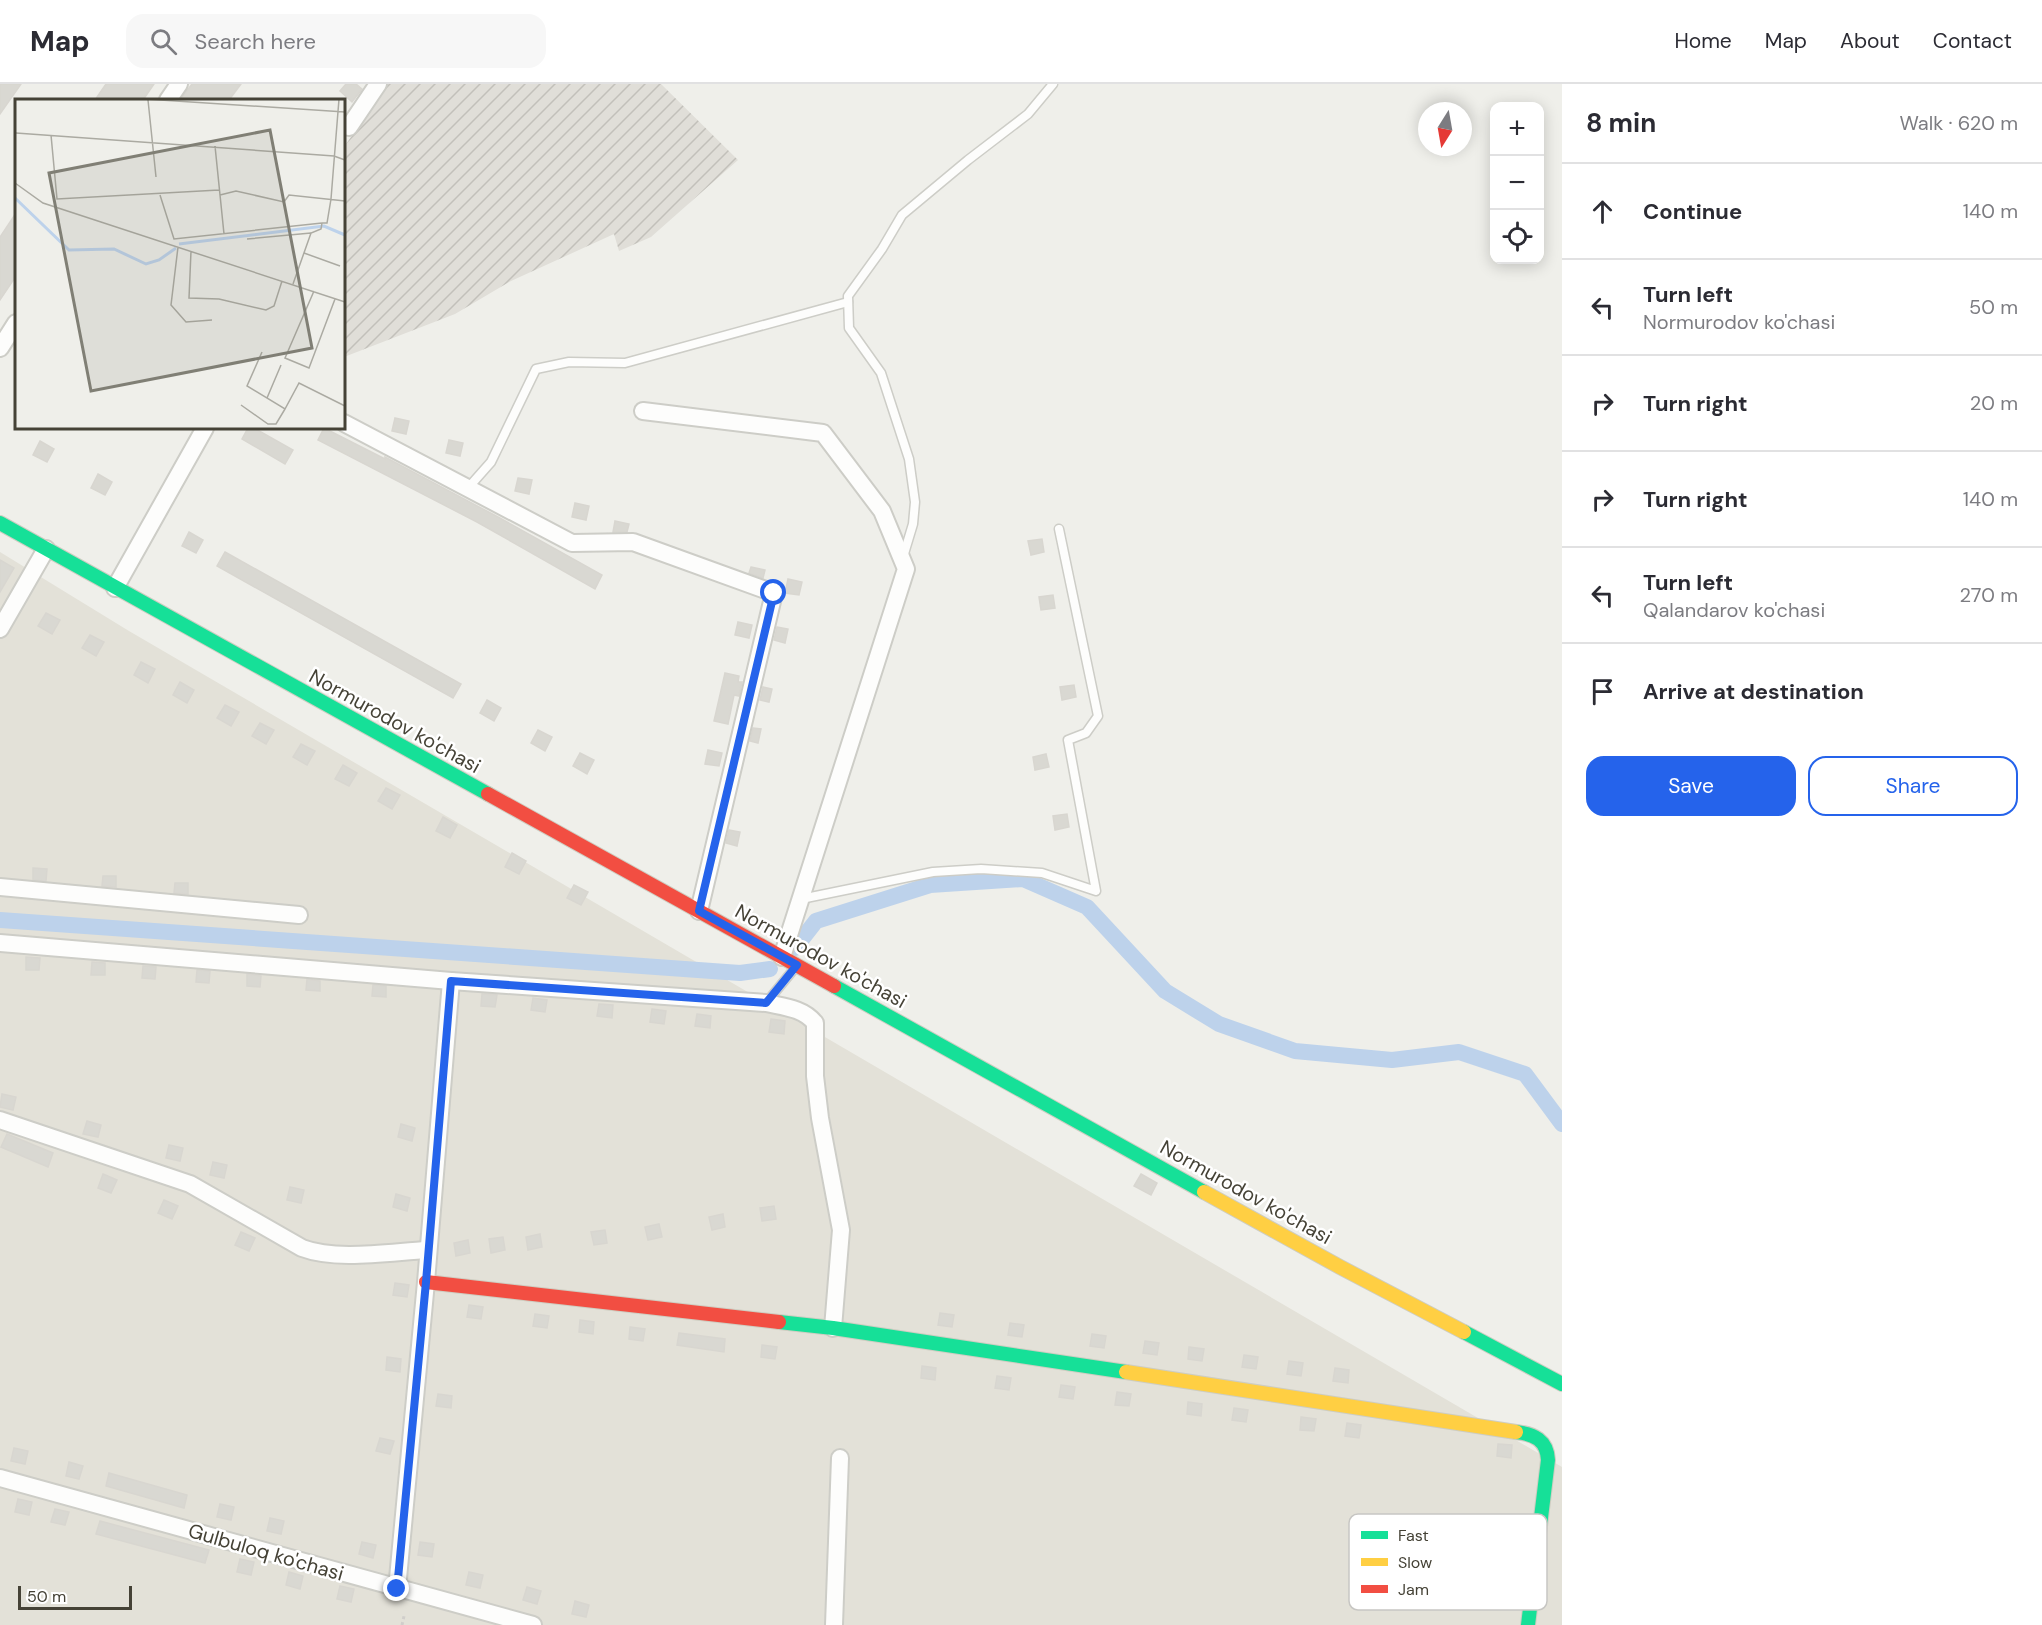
<!DOCTYPE html>
<html lang="en">
<head>
<meta charset="utf-8">
<style>
	body { margin:0; font-family:"DM Sans",sans-serif; background:#f7f7f7; color:#2b2b33 }
	.controls { position:absolute; right:18px; top:18px; display:grid; overflow:hidden; border-radius:12px; box-shadow:0 3px 15px #0003 }
	.controls button { width:54px; height:54px; display:grid; place-items:center; padding:0; border:0; border-bottom:2px solid #e1e1e2; background:#fff; color:#2b2b33; font:30px sans-serif }
	.compass { position:absolute; left:1418px; top:18px; width:54px; height:54px; border-radius:50%; background:#fff; box-shadow:0 3px 15px #0003; rotate:191deg }
	.scale { position:absolute; left:18px; bottom:15px; width:114px; box-sizing:border-box; padding-left:6px; border:3px solid #454236; border-top:0; font-size:16px; line-height:21px; white-space:nowrap; color:#454236; -webkit-text-stroke:4px #fff; paint-order:stroke }
	.stop { position:absolute; width:18px; height:18px; margin:-14px; border:4px solid #2563eb; border-radius:50%; background:#fff }
	.stop.end { background:#2563eb; border-color:#fff; box-shadow:0 2px 6px #0008 }
	.list { margin:0; padding:0; list-style:none }
	h2 { display:flex; justify-content:space-between; align-items:center; height:78px; margin:0; padding:0 24px; font-size:26px }
	h2 small { font-size:20px; font-weight:400; color:#7c7c81 }
	.list li { display:grid; grid-template-columns:39px 1fr auto; gap:18px; align-items:center; box-sizing:border-box; height:96px; padding:0 24px; border-top:2px solid #e1e1e2 }
	.list b { display:block; font-size:22px; white-space:nowrap }
	.list p { margin:0; font-size:20px; white-space:nowrap; color:#7c7c81 }
	.list em { font-size:20px; font-style:normal; color:#7c7c81 }
	.actions { display:flex; gap:12px; padding:18px 24px }
	.actions a { flex:1; padding:14px 0; border:2px solid #2563eb; border-radius:18px; text-align:center; font-size:21px; color:#2563eb }
	.actions .main { background:#2563eb; color:#fff }
	.icon { flex:none; width:33px; height:33px; fill:none; stroke:currentColor; stroke-width:2; stroke-linecap:round; stroke-linejoin:round }
	.map { position:relative; flex:none; width:1562px; height:1541px; overflow:hidden }
	header { display:flex; align-items:center; gap:36px; box-sizing:border-box; height:84px; padding:0 30px; background:#fff; border-bottom:2px solid #e1e1e2 }
	header strong { font-size:28px }
	nav { display:flex; gap:33px; margin-inline-start:auto; font-size:21px }
	.search { width:420px; height:54px; background:#f7f7f7; display:flex; align-items:center; gap:15px; box-sizing:border-box; padding:0 21px; border-radius:18px; color:#7c7c81; font-size:22px }
	main { display:flex }
	aside { flex:1; background:#fff }
	.map>svg:first-child { display:block }
	.residential { fill:#e3e1d8 }
	.industrial { fill:url(#industrial-furrows) }
	.lines { fill:none; stroke-linecap:round; stroke-linejoin:round }
	.canal { stroke:#bdd2eb; stroke-width:16 }
	.building { fill:#d9d8d2; stroke:#d8d6d0; stroke-width:1.5 }
	.lane-casing { stroke:#cdcdc7; stroke-width:11 }
	.street-casing { stroke:#cdcdc7; stroke-width:20 }
	.fast-casing { stroke:#cecdc1; stroke-width:16 }
	.slow-casing { stroke:#cecdc1; stroke-width:16 }
	.jam-casing { stroke:#cecdc1; stroke-width:16 }
	.path { stroke:#d0cecb; stroke-width:3; stroke-dasharray:3 3; stroke-linecap:butt }
	.lane { stroke:#fdfdfc; stroke-width:8 }
	.street { stroke:#fdfdfc; stroke-width:16 }
	.fast { stroke:#16e098; stroke-width:14 }
	.slow { stroke:#ffcf43; stroke-width:14 }
	.jam { stroke:#f24e42; stroke-width:14 }
	.route { stroke:#2563eb; stroke-width:8 }
	.labels { text-anchor:middle; stroke-width:5; stroke-linejoin:round; paint-order:stroke }
	.street-label { font-size:20px; fill:#454236; stroke:#fff }
	.inset-river { fill:none; stroke:#bdd2eb; stroke-width:3 }
	.inset-road { fill:none; stroke:#abaaa2; stroke-width:1.5 }
	.view { fill:#807f75; fill-opacity:0.15; stroke:#807f75; stroke-width:3 }
	.inset-edge { fill:none; stroke:#454236; stroke-width:3 }
	.key { fill:#fff; stroke:#c7c6c3; stroke-width:1.5 }
	.key-label { font-size:16px; fill:#454236 }
</style>
</head>
<body>
<header>
<strong>Map</strong>
<div class="search"><svg class="icon" aria-label="search" viewBox="0 0 24 24"><circle cx="10" cy="10" r="6"/><path d="M15 15l6 6"/></svg>Search here</div>
<nav><a>Home</a><a>Map</a><a>About</a><a>Contact</a></nav>
</header>
<main>
<div class="map">
<svg width="1562" height="1541" viewBox="0 0 1562 1541">
	<defs>
		<pattern id="industrial-furrows" width="10" height="10" patternUnits="userSpaceOnUse" patternTransform="scale(1.5)"><rect width="10" height="10" fill="#e0ded8"/><path d="M-1 1l2-2M0 10L10 0M9 11l2-2" fill="none" stroke="#c2c0ba"/></pattern>
	</defs>
	<rect width="100%" height="100%" fill="#efefea"/>
	<polygon class="residential" points="0,468 129,547 1562,1383 1562,1541 0,1541"/>
	<polygon class="industrial" points="388,0 661,0 738,76 651,153 619,167 614,150 511,197 455,230 344,273 344,63"/>
	<g class="lines">
		<g class="canal">
			<polyline points="0,836 740,889 770,885"/>
			<polyline points="795,864 816,837 930,801 1023,795 1087,823 1165,907 1219,940 1295,967 1392,976 1459,968 1525,990 1562,1040"/>
		</g>
	</g>
	<g class="building">
		<polygon points="0,0 21,0 0,30"/>
		<polygon points="106,0 154,0 143,16 95,16"/>
		<polygon points="192,0 241,0 229,16 180,16"/>
		<polygon points="346,0 356,0 362,5 352,18 340,7"/>
		<polygon points="16,129 16,192 0,216 0,153"/>
		<polygon points="395,334 409,337 406,350 392,347"/>
		<polygon points="248,344 254,344 293,366 285,380 242,355"/>
		<polygon points="324,344 385,375 385,373 498,433 602,491 595,505 477,438 318,356"/>
		<polygon points="449,356 463,359 460,372 446,369"/>
		<polygon points="40,357 54,365 47,378 33,371"/>
		<polygon points="98,390 112,398 105,411 91,404"/>
		<polygon points="518,394 532,396 529,410 515,407"/>
		<polygon points="575,419 589,422 586,436 572,433"/>
		<polygon points="615,437 629,440 627,448 613,448"/>
		<polygon points="189,448 203,456 196,469 182,462"/>
		<polygon points="1042,455 1044,468 1031,471 1028,457"/>
		<polygon points="225,468 461,600 453,614 217,482"/>
		<polygon points="0,476 14,484 0,508"/>
		<polygon points="751,483 765,486 763,494 749,489"/>
		<polygon points="788,495 802,498 799,511 785,509"/>
		<polygon points="1053,511 1055,524 1041,526 1039,513"/>
		<polygon points="46,529 60,536 52,550 38,542"/>
		<polygon points="738,538 752,541 749,554 735,551"/>
		<polygon points="777,543 788,545 785,559 774,556"/>
		<polygon points="90,551 104,558 96,572 82,564"/>
		<polygon points="141,578 155,585 148,599 134,591"/>
		<polygon points="725,589 739,592 738,598 742,598 739,612 734,611 728,640 714,637"/>
		<polygon points="180,598 194,606 187,619 173,611"/>
		<polygon points="1074,601 1076,613 1062,616 1060,603"/>
		<polygon points="763,603 772,605 769,618 760,616"/>
		<polygon points="487,616 501,624 494,637 480,629"/>
		<polygon points="225,621 239,628 231,642 217,634"/>
		<polygon points="260,639 274,646 266,660 252,652"/>
		<polygon points="753,644 761,645 758,659 750,657"/>
		<polygon points="538,646 552,653 545,667 531,659"/>
		<polygon points="301,660 315,667 307,681 293,673"/>
		<polygon points="708,666 722,669 719,682 705,680"/>
		<polygon points="580,669 594,676 587,690 573,682"/>
		<polygon points="1046,670 1049,683 1035,686 1033,673"/>
		<polygon points="343,681 357,689 349,702 335,695"/>
		<polygon points="386,704 400,711 392,725 378,717"/>
		<polygon points="1067,730 1069,743 1055,746 1053,732"/>
		<polygon points="443,733 457,741 450,754 436,747"/>
		<polygon points="729,746 740,748 737,762 726,759"/>
		<polygon points="512,769 526,777 519,790 505,783"/>
		<polygon points="33,784 47,785 46,797 33,796"/>
		<polygon points="103,792 116,792 116,803 102,802"/>
		<polygon points="175,799 188,799 188,810 174,809"/>
		<polygon points="574,801 588,808 581,821 567,814"/>
		<polygon points="26,873 40,874 39,886 26,886"/>
		<polygon points="92,878 105,879 105,891 91,891"/>
		<polygon points="143,882 156,883 155,895 142,894"/>
		<polygon points="197,886 210,887 209,899 196,898"/>
		<polygon points="247,890 261,892 260,903 247,902"/>
		<polygon points="307,895 320,897 320,907 306,906"/>
		<polygon points="373,901 386,902 386,913 372,912"/>
		<polygon points="482,910 497,911 495,923 481,922"/>
		<polygon points="533,914 547,916 545,928 531,926"/>
		<polygon points="599,920 613,921 612,934 597,932"/>
		<polygon points="652,925 666,927 664,940 650,938"/>
		<polygon points="697,930 711,932 710,944 695,942"/>
		<polygon points="771,935 785,937 784,950 769,948"/>
		<polygon points="2,1010 16,1013 13,1026 0,1023"/>
		<polygon points="87,1037 101,1041 98,1053 83,1050"/>
		<polygon points="401,1040 415,1044 412,1057 398,1053"/>
		<polygon points="7,1050 53,1069 48,1083 1,1063"/>
		<polygon points="169,1061 183,1064 180,1077 166,1074"/>
		<polygon points="213,1078 227,1081 224,1094 210,1091"/>
		<polygon points="103,1090 117,1096 111,1109 98,1104"/>
		<polygon points="1141,1090 1157,1099 1151,1111 1134,1102"/>
		<polygon points="290,1103 304,1106 301,1119 287,1116"/>
		<polygon points="396,1110 410,1114 407,1127 393,1123"/>
		<polygon points="164,1116 178,1122 172,1135 158,1129"/>
		<polygon points="774,1122 776,1135 762,1137 760,1124"/>
		<polygon points="723,1130 725,1143 712,1146 709,1133"/>
		<polygon points="659,1140 662,1153 648,1156 645,1143"/>
		<polygon points="605,1146 607,1159 594,1161 591,1148"/>
		<polygon points="241,1148 255,1154 249,1167 235,1161"/>
		<polygon points="540,1150 542,1163 528,1166 526,1153"/>
		<polygon points="503,1153 505,1166 491,1169 489,1155"/>
		<polygon points="468,1156 470,1169 456,1172 454,1159"/>
		<polygon points="395,1199 409,1201 407,1213 393,1211"/>
		<polygon points="469,1221 483,1223 481,1235 467,1233"/>
		<polygon points="940,1229 954,1231 952,1243 938,1241"/>
		<polygon points="535,1230 549,1232 547,1244 533,1242"/>
		<polygon points="580,1236 594,1238 593,1250 579,1248"/>
		<polygon points="1010,1239 1024,1241 1022,1253 1008,1251"/>
		<polygon points="630,1243 645,1245 643,1257 629,1255"/>
		<polygon points="679,1249 725,1255 724,1268 677,1261"/>
		<polygon points="1092,1250 1106,1252 1104,1264 1090,1262"/>
		<polygon points="1145,1257 1159,1259 1157,1271 1143,1269"/>
		<polygon points="762,1261 777,1263 775,1275 761,1273"/>
		<polygon points="1189,1263 1204,1265 1202,1277 1188,1275"/>
		<polygon points="1244,1271 1258,1273 1256,1285 1242,1283"/>
		<polygon points="387,1273 401,1275 400,1288 386,1286"/>
		<polygon points="1289,1277 1303,1279 1301,1292 1287,1290"/>
		<polygon points="922,1282 936,1284 935,1296 921,1294"/>
		<polygon points="1335,1284 1349,1286 1348,1299 1333,1297"/>
		<polygon points="997,1292 1011,1294 1009,1306 995,1304"/>
		<polygon points="1061,1301 1075,1303 1073,1315 1059,1313"/>
		<polygon points="1117,1308 1131,1310 1129,1322 1115,1321"/>
		<polygon points="438,1310 452,1312 451,1324 436,1322"/>
		<polygon points="1188,1318 1202,1320 1201,1332 1187,1330"/>
		<polygon points="1234,1324 1248,1326 1246,1338 1232,1336"/>
		<polygon points="1301,1333 1316,1335 1314,1347 1300,1346"/>
		<polygon points="1347,1339 1361,1341 1359,1354 1345,1352"/>
		<polygon points="380,1354 394,1357 390,1370 376,1367"/>
		<polygon points="1498,1360 1512,1361 1511,1374 1497,1372"/>
		<polygon points="14,1364 28,1367 25,1380 11,1377"/>
		<polygon points="69,1378 83,1382 79,1395 66,1392"/>
		<polygon points="109,1389 187,1411 184,1424 106,1402"/>
		<polygon points="18,1415 32,1418 29,1431 15,1428"/>
		<polygon points="220,1420 234,1423 231,1436 217,1433"/>
		<polygon points="55,1425 69,1428 65,1441 51,1438"/>
		<polygon points="270,1434 284,1437 281,1450 267,1447"/>
		<polygon points="100,1437 209,1466 205,1479 96,1450"/>
		<polygon points="362,1458 376,1461 373,1474 359,1470"/>
		<polygon points="420,1458 434,1460 432,1473 418,1471"/>
		<polygon points="240,1475 254,1478 251,1491 237,1488"/>
		<polygon points="289,1488 303,1492 300,1505 286,1501"/>
		<polygon points="469,1488 483,1491 480,1504 466,1501"/>
		<polygon points="340,1502 354,1505 351,1518 337,1515"/>
		<polygon points="527,1503 541,1507 537,1520 523,1516"/>
		<polygon points="575,1517 589,1521 586,1533 572,1530"/>
	</g>
	<g class="lines">
		<g class="lane-casing">
			<g id="lane">
				<polyline points="468,404 491,378 536,285 569,278 625,279 848,218"/>
				<polyline points="903,473 913,440 915,418 909,375 881,289 849,244 848,212 882,165 902,131 968,76 1028,30 1053,0"/>
				<polyline points="801,815 933,788 981,785 1042,789 1096,807 1068,656 1086,649 1098,632 1059,445"/>
				<polyline points="766,919 794,885"/>
			</g>
		</g>
		<g class="street-casing">
			<g id="street">
				<polyline points="168,16 179,0"/>
				<polyline points="349,43 378,0"/>
				<polyline points="0,264 16,239"/>
				<polyline points="643,327 823,349 882,427 906,485 782,873"/>
				<polyline points="344,339 572,459 633,458 774,509 699,827"/>
				<polyline points="115,504 205,344"/>
				<polyline points="0,545 46,465"/>
				<polyline points="0,803 299,831"/>
				<path d="M 0,859 L 451,897 L 766,919 C 784,923 803,924 815,939 L 815,992 L 820,1034 L 841,1146 L 833,1244"/>
				<path d="M 0,1036 L 190,1100 L 302,1164 C 336,1177 390,1168 427,1166"/>
				<polyline points="0,1394 533,1541"/>
				<polyline points="397,1505 426,1198 451,897"/>
				<polyline points="834,1541 840,1374"/>
			</g>
		</g>
		<g class="fast-casing">
			<g id="fast">
				<polyline points="0,439 488,710"/>
				<polyline points="834,902 1204,1108"/>
				<polyline points="779,1238 833,1244 1126,1288"/>
				<polyline points="1464,1248 1562,1300"/>
				<path d="M 1516,1348 C 1534,1350 1547,1356 1548,1376 L 1528,1541"/>
			</g>
		</g>
		<g class="slow-casing">
			<g id="slow">
				<polyline points="1204,1108 1340,1183 1464,1248"/>
				<polyline points="1126,1288 1516,1348"/>
			</g>
		</g>
		<g class="jam-casing">
			<g id="jam">
				<polyline points="488,710 834,902"/>
				<polyline points="426,1198 779,1238"/>
			</g>
		</g>
		<polyline class="path" points="402,1541 404,1532"/>
		<use href="#lane" class="lane"/>
		<use href="#street" class="street"/>
		<use href="#fast" class="fast"/>
		<use href="#slow" class="slow"/>
		<use href="#jam" class="jam"/>
	</g>
	<g class="lines">
		<polyline class="route" points="397,1505 426,1198 451,897 766,919 797,881 699,827 774,509"/>
	</g>
	<g class="labels">
		<g class="street-label">
			<text transform="translate(395 637) rotate(29)" y="7">Normurodov ko'chasi</text>
			<text transform="translate(821 872) rotate(29)" y="7">Normurodov ko'chasi</text>
			<text transform="translate(1246 1108) rotate(29)" y="7">Normurodov ko'chasi</text>
			<text transform="translate(266 1468) rotate(16)" y="7">Gulbuloq ko'chasi</text>
		</g>
	</g>
	<g transform="translate(15 15)">
		<rect width="330" height="330" fill="#efefea"/>
		<path class="inset-river" d="M 0,99 L 54,151 L 99,150 L 131,165 L 144,161 L 161,149M 164,145 L 309,127 L 330,136"/>
		<path class="inset-road" d="M 130,0 L 330,13M 133,1 L 141,78M 1,34 L 319,57 L 330,61M 36,36 L 42,100 L 204,91M 200,47 L 209,135M 0,84 L 28,104 L 330,203M 145,96 L 159,140 L 307,124M 205,96 L 221,92 L 269,103 L 274,96 L 330,102M 307,124 L 312,124 L 316,100 L 324,0M 232,140 L 296,134M 163,148 L 156,206 L 171,223 L 197,221M 176,152 L 174,199 L 204,200 L 251,211 L 259,207 L 267,182M 289,154 L 325,167M 278,185 L 296,134 L 306,130 L 307,124M 299,192 L 270,259 L 294,269 L 320,200M 247,253 L 232,287 L 270,310 L 284,284 L 330,307M 252,299 L 266,266M 226,306 L 253,325 L 261,325 L 270,310"/>
		<path class="view" d="M 255,31 L 297,249 L 76,292 L 34,74 Z"/>
		<rect width="330" height="330" class="inset-edge"/>
	</g>
	<rect x="1349" y="1430" width="198" height="96" rx="9" class="key"/>
	<rect x="1361" y="1447" width="27" height="8" fill="#16e098"/>
	<rect x="1361" y="1474" width="27" height="8" fill="#ffcf43"/>
	<rect x="1361" y="1501" width="27" height="8" fill="#f24e42"/>
	<g class="key-label">
		<text x="1398" y="1457">Fast</text>
		<text x="1398" y="1484">Slow</text>
		<text x="1398" y="1511">Jam</text>
	</g>
</svg>
<div class="controls">
<button>+</button>
<button>−</button>
<button><svg class="icon" aria-label="locate" viewBox="0 0 24 24"><circle cx="12" cy="12" r="6"/><path d="M12 2v4M12 18v4M2 12h4M18 12h4"/></svg></button>
</div>
<svg class="compass" viewBox="-18 -18 36 36"><path d="M0-13l5 13h-10z" fill="#e53935"/><path d="M0 13l5-13h-10z" fill="#7c7c81"/></svg>
<div class="scale">50 m</div>
<div class="stop" style="left:774px;top:509px"></div>
<div class="stop end" style="left:397px;top:1505px"></div>
</div>
<aside>
<h2>8 min<small>Walk · 620 m</small></h2>
<ul class="list">
<li><svg class="icon" aria-label="ahead" viewBox="0 0 24 24"><path d="M12 20V5M6 11l6-6 6 6"/></svg><div><b>Continue</b></div><em>140 m</em></li>
<li><svg class="icon" aria-label="left" viewBox="0 0 24 24"><path d="M17 20v-9H6M10 6l-5 5 5 5"/></svg><div><b>Turn left</b><p>Normurodov ko'chasi</p></div><em>50 m</em></li>
<li><svg class="icon" aria-label="right" viewBox="0 0 24 24"><path d="M7 20v-9h11M14 6l5 5-5 5"/></svg><div><b>Turn right</b></div><em>20 m</em></li>
<li><svg class="icon" aria-label="right" viewBox="0 0 24 24"><path d="M7 20v-9h11M14 6l5 5-5 5"/></svg><div><b>Turn right</b></div><em>140 m</em></li>
<li><svg class="icon" aria-label="left" viewBox="0 0 24 24"><path d="M17 20v-9H6M10 6l-5 5 5 5"/></svg><div><b>Turn left</b><p>Qalandarov ko'chasi</p></div><em>270 m</em></li>
<li><svg class="icon" aria-label="arrive" viewBox="0 0 24 24"><path d="M6 21V4h12l-3 4 3 4H6"/></svg><div><b>Arrive at destination</b></div></li>
</ul>
<div class="actions"><a class="main">Save</a><a>Share</a></div>
</aside>
</main>
</body>
</html>
